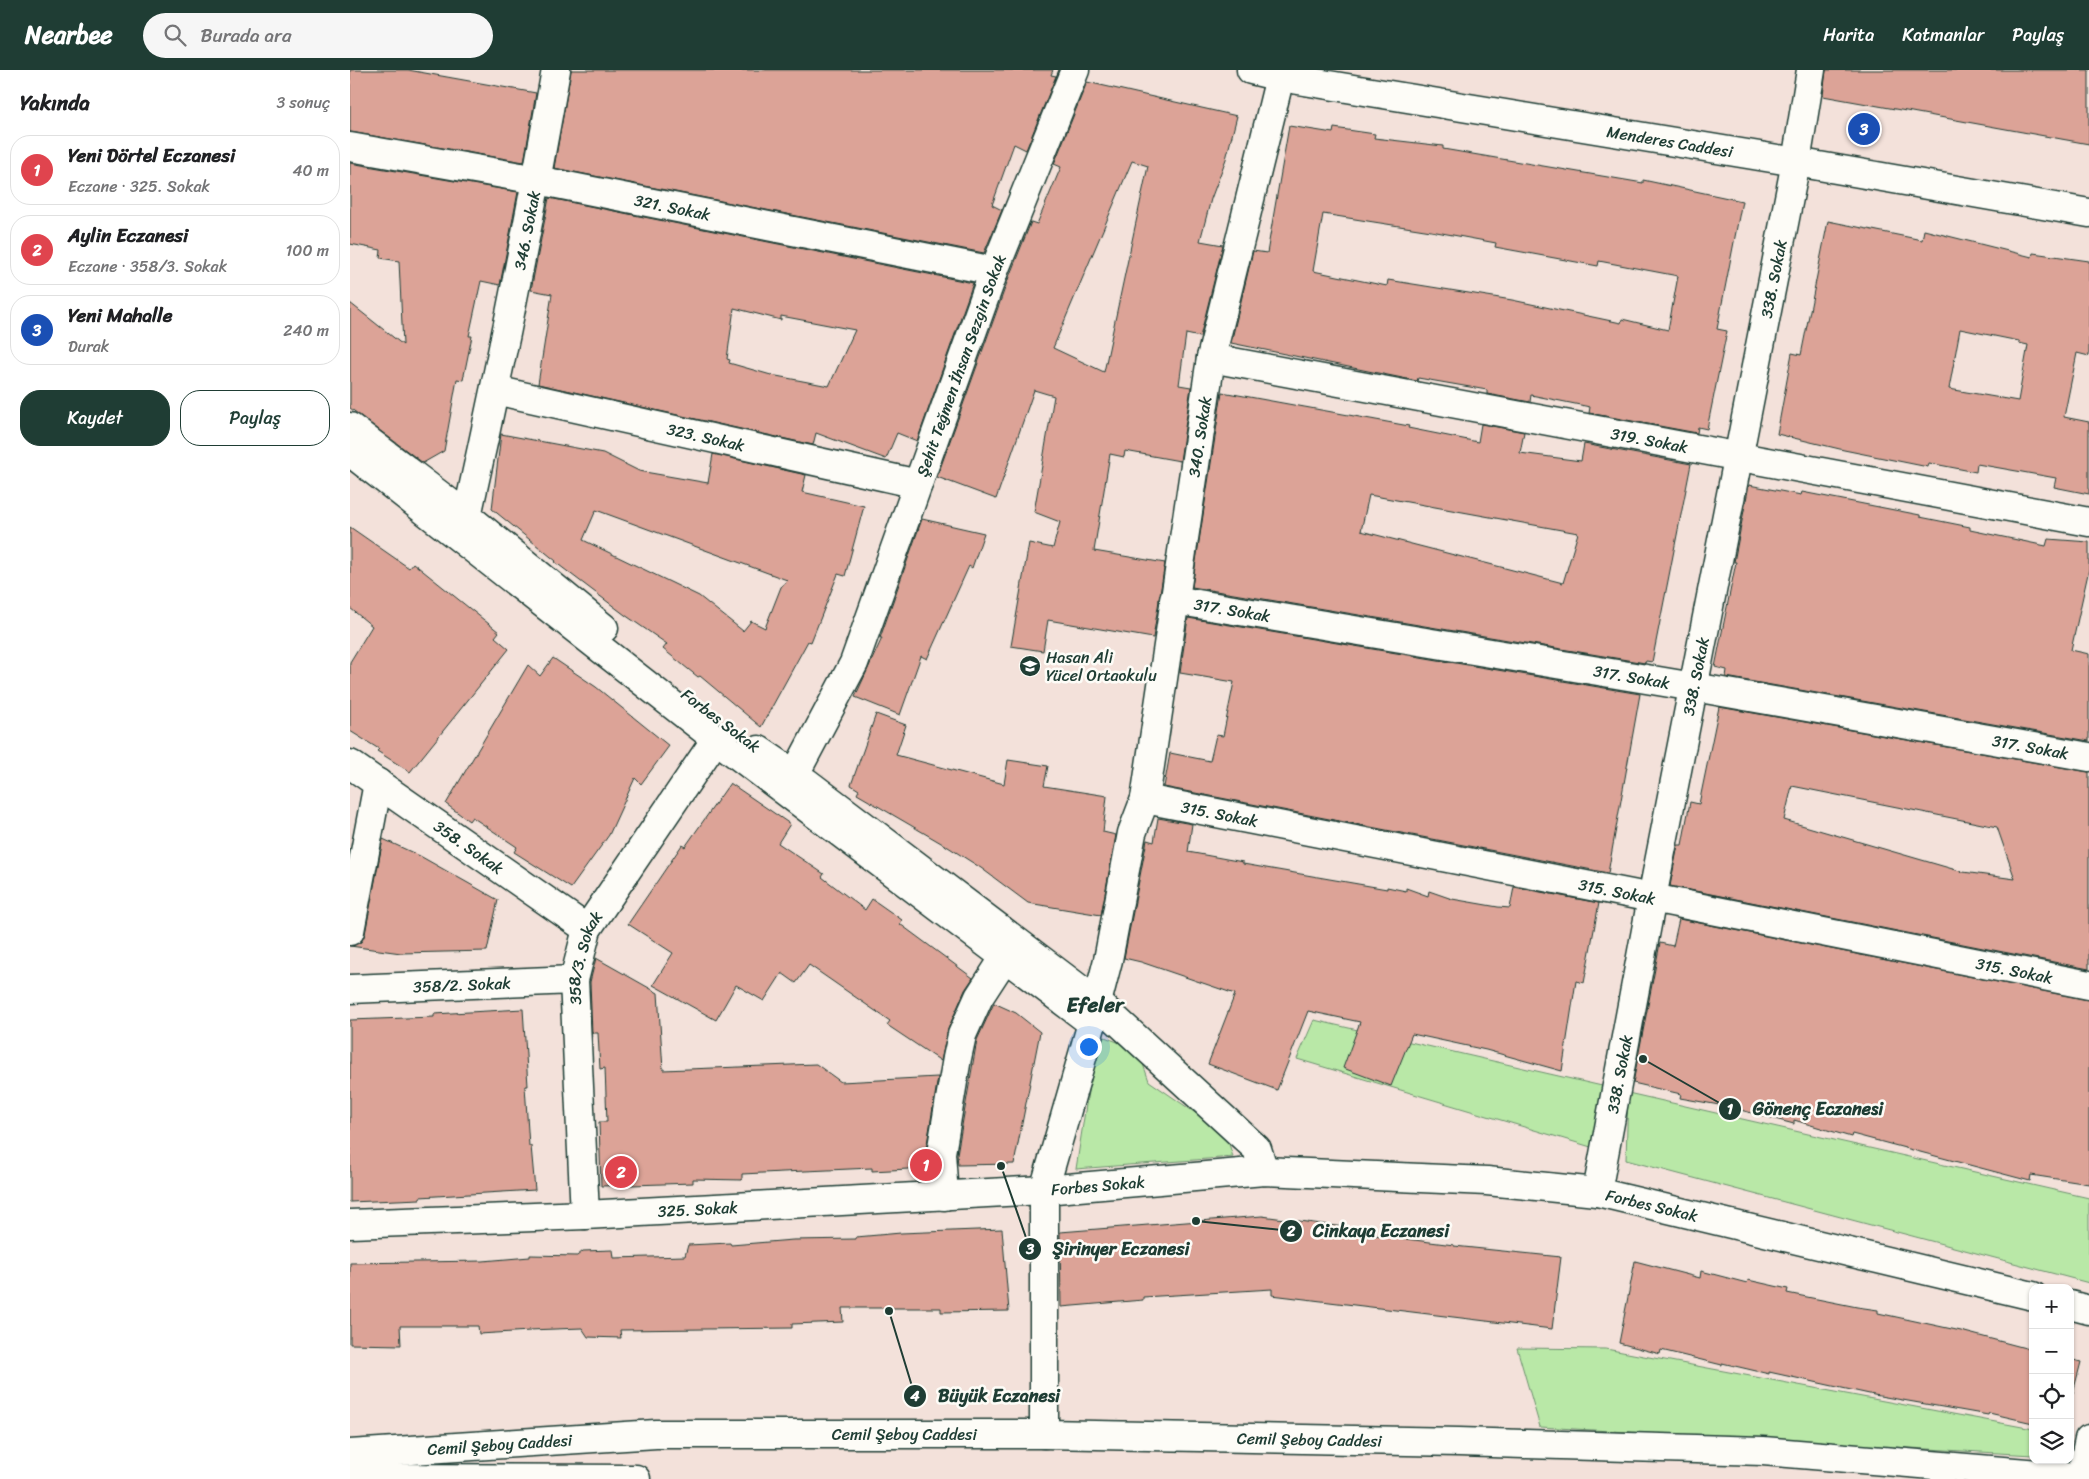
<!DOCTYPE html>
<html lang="tr">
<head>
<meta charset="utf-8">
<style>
	body { margin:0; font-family:Sriracha,sans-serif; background:#f6f6f6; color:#202124 }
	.controls { position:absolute; right:15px; bottom:15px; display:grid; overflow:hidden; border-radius:10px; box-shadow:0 1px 4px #0004 }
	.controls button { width:45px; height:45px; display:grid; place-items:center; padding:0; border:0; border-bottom:1px solid #e0e0e0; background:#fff; color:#202124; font:25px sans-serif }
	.you { position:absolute; left:738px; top:976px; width:18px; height:18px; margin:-12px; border:4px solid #fff; border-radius:50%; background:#1a73e8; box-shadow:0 0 0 8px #1a73e833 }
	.badge { display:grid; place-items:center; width:32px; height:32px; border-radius:50%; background:#1f3d34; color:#fff; font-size:16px; font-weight:700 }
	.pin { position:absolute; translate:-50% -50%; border:2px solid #fff; box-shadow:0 1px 5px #0006 }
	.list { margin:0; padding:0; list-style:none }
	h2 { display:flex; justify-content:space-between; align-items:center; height:65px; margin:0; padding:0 20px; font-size:21px }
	h2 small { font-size:16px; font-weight:400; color:#757577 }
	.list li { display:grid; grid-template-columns:32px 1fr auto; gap:15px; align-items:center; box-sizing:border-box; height:70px; margin:0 10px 10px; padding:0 10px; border:1px solid #e0e0e0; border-radius:20px }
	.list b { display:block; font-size:19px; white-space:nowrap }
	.list p { margin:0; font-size:16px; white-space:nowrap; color:#757577 }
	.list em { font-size:16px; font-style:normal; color:#757577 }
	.actions { display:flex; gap:10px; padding:15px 20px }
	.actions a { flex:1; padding:11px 0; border:1px solid #1f3d34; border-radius:20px; text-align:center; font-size:18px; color:#1f3d34 }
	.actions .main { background:#1f3d34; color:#fff }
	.icon { flex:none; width:28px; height:28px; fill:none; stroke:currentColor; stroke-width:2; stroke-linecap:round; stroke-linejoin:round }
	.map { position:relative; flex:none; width:1739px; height:1409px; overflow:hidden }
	header { display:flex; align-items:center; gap:30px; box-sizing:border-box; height:70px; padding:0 25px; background:#1f3d34; color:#fff }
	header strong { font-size:24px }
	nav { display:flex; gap:28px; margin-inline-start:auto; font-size:18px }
	.search { width:350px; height:45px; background:#f6f6f6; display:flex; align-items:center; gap:12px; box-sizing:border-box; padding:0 18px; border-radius:28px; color:#757577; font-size:19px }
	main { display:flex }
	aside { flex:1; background:#fff }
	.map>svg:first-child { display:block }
	.green { fill:#b9e8a7; stroke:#6c926e }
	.building { fill:#dca397; stroke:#1f3d34; fill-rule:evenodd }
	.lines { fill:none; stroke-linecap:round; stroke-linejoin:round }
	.street-casing { stroke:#1f3d34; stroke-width:31 }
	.secondary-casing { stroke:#1f3d34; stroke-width:31 }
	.primary-casing { stroke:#1f3d34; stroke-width:31 }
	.street { stroke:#fdfcf7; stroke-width:28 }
	.secondary { stroke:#fdfcf7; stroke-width:28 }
	.primary { stroke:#fdfcf7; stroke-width:28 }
	.labels { text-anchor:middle; stroke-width:5; stroke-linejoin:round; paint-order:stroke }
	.street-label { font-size:16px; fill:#1f3d34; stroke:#fdfcf7 }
	.poi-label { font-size:16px; fill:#1f3d34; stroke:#fdfcf7; text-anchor:start }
	.district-label { font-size:21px; font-weight:bold; fill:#1f3d34; stroke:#fdfcf7 }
	.leader { fill:none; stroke:#1f3d34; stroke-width:2 }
	.callout-dot { fill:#1f3d34; stroke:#fdfcf7; stroke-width:2 }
	.mark-label { font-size:15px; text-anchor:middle; font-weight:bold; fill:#fff }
	.callout-label { font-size:18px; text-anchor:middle; font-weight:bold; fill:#1f3d34; stroke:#fdfcf7; stroke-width:5; stroke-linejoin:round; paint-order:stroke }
</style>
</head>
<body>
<header>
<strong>Nearbee</strong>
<div class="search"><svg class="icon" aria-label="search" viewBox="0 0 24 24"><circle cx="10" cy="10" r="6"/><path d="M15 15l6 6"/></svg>Burada ara</div>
<nav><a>Harita</a><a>Katmanlar</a><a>Paylaş</a></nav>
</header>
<main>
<aside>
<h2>Yakında<small>3 sonuç</small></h2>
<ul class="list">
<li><span class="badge" style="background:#e0444e">1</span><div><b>Yeni Dörtel Eczanesi</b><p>Eczane · 325. Sokak</p></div><em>40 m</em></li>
<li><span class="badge" style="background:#e0444e">2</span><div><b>Aylin Eczanesi</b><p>Eczane · 358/3. Sokak</p></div><em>100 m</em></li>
<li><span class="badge" style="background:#1a4fb4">3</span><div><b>Yeni Mahalle</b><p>Durak</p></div><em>240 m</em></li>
</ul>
<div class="actions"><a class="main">Kaydet</a><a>Paylaş</a></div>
</aside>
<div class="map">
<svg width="1739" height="1409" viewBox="0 0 1739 1409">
	<rect width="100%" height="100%" fill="#f3e1da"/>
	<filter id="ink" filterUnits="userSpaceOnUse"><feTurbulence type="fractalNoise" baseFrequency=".02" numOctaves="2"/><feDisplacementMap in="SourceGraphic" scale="10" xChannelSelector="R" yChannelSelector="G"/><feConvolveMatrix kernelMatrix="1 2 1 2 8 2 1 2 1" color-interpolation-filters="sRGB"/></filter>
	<g filter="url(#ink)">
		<g class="green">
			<polygon points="964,950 1252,1016 1241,1077 947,989"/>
			<polygon points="747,964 788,980 799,1011 876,1064 883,1087 726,1099"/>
			<polygon points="1278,1023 1739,1128 1739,1213 1276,1090"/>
			<polygon points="1167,1278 1256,1279 1683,1359 1683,1385 1190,1357"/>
		</g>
		<g class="building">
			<polygon points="0,0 58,0 186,23 174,92 0,62"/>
			<polygon points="221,0 703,0 701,5 706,6 676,80 664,74 642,135 652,140 634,183 204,98"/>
			<polygon points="1476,0 1739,0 1739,74 1473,26"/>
			<path d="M 737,12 L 887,46 L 876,89 L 861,129 L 850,171 L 873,175 L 850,267 L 836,264 L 829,315 L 841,317 L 830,391 L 775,381 L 774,387 L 760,384 L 744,481 L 815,493 L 803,568 L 698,550 L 693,581 L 661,576 L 679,473 L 703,478 L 710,452 L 684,442 L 704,326 L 684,320 L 646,429 L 587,407 L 659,207 L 681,152 L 687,154 L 711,97 L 704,94 ZM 782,91 L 798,96 L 754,302 L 703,278 Z"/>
			<path d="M 939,56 L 983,63 L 984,58 L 1025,64 L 1024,68 L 1093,76 L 1093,79 L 1293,113 L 1293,110 L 1392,131 L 1367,259 L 1377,261 L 1357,359 L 1348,357 L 1347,363 L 1239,343 L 1240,337 L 1181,325 L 1180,332 L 1137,324 L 1137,320 L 1068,308 L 1067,311 L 881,273 L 903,181 L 917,183 ZM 973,144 L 1081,161 L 1146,173 L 1145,177 L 1248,196 L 1249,191 L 1328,206 L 1318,260 L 1272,249 L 1271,253 L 1162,230 L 1038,210 L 1037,216 L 963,201 Z"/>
			<polygon points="0,93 168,122 150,215 131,211 119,266 122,266 113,310 107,309 94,381 73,393 0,338 0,233 53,275 49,191 30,188 31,180 0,174"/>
			<path d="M 199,128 L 623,213 L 567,371 L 547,363 L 536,389 L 466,363 L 463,375 L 188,314 L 202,224 L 181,220 ZM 384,238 L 431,250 L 431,246 L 505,260 L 479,316 L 421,305 L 379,293 L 380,290 L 377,289 Z"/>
			<path d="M 1478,151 L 1572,170 L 1574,160 L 1682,187 L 1683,183 L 1739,191 L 1739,286 L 1727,283 L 1714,347 L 1739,352 L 1739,424 L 1704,417 L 1706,408 L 1627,394 L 1626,402 L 1579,393 L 1578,397 L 1494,380 L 1427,364 L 1442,283 L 1451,285 ZM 1610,259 L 1669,271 L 1669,273 L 1678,275 L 1668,331 L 1599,319 Z"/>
			<path d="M 872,322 L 1059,356 L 1058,358 L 1128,372 L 1131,354 L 1174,362 L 1170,383 L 1231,391 L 1234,374 L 1341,394 L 1302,592 L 1296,591 L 1295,593 L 842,517 ZM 1019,425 L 1228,463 L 1213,513 L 1011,461 Z"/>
			<path d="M 151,364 L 253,383 L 289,401 L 358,413 L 363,384 L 456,405 L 452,422 L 514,436 L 495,506 L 488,504 L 461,572 L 458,571 L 411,657 L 350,606 L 348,607 L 313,579 L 317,574 L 275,545 L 205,492 L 206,491 L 142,439 ZM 246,440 L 437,510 L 431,517 L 415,558 L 401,551 L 393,561 L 349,526 L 233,470 Z"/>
			<polygon points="1399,415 1451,425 1452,422 1570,445 1570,447 1620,457 1620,460 1696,476 1698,469 1739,472 1739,499 1721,580 1739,584 1739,671 1376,607 1377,600 1365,597 1386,492 1384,492"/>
			<polygon points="572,449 634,463 622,498 619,496 577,589 571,586 550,645 505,627 532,568 530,568"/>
			<polygon points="0,457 59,498 63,493 149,562 145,567 159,579 60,702 27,681 29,679 0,661 0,592 22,556 0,538"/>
			<polygon points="838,548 1290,624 1258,803 814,717 820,683 860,691 866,665 873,666 884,612 830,603"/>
			<polygon points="203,588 246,617 319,676 291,714 285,708 259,765 221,818 164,782 167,777 122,747 119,751 96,734 178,595 190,606"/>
			<path d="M 1369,637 L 1739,702 L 1739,899 L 1320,816 L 1328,775 L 1332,775 L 1340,732 L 1349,734 ZM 1442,716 L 1647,757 L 1665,809 L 1613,802 L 1434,750 Z"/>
			<polygon points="526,644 556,655 546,685 654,714 658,690 698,696 694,716 757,726 753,762 766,765 751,845 678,833 631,798 598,777 507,724 509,720 501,715"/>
			<polygon points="380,713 440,754 428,773 474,804 472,807 515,840 522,829 552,850 550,854 623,908 615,920 598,959 591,991 537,955 540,951 459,895 446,913 432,903 414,931 386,915 366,950 303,915 323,883 278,854 332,775 335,777"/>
			<polygon points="808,748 842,754 838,782 893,792 893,794 1037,819 1037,817 1056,821 1056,818 1078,826 1079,821 1102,829 1148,837 1160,838 1164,817 1249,833 1234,913 1226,911 1212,1001 1136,980 1062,964 1041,1016 993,998 1010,952 958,941 927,1020 858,994 885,924 791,892 774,888 797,770 804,772"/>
			<polygon points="33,769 70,786 148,830 137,881 51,883 0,876 11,872 15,864"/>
			<polygon points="1329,849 1739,930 1739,1114 1681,1105 1680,1111 1502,1064 1501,1067 1444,1050 1444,1054 1375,1036 1330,1028 1331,1024 1283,1013 1310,873 1323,876"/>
			<polygon points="246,888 308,923 313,1000 466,994 491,1012 588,1007 576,1080 576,1098 522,1101 522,1098 433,1102 392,1104 392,1110 343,1109 343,1113 251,1116 249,1052 257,1052 255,998 250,999 248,963 242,963 240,912"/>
			<polygon points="644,933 666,943 690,962 664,1094 608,1095 607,1084 627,970"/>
			<polygon points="173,939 178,1016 175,1016 179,1076 181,1076 185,1120 70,1127 70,1129 0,1132 0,950 84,947 84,944"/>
			<polygon points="912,1146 1001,1158 1000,1162 1104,1175 1104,1176 1211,1187 1202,1259 922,1225 922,1219 793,1227 793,1230 711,1237 710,1162"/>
			<polygon points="652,1159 659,1241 591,1242 591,1238 492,1238 493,1252 442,1254 442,1258 270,1260 271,1268 238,1267 232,1258 179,1260 180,1261 129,1264 128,1256 50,1256 51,1275 0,1274 0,1193 133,1191 180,1187 180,1185 227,1186 233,1181 263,1180 264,1188 335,1186 338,1175 380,1173 381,1175 443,1170 506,1169 506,1167 551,1163"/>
			<polygon points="1285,1191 1350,1208 1351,1201 1397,1213 1398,1210 1438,1219 1437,1223 1507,1237 1528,1240 1528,1243 1611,1261 1683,1280 1683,1353 1639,1343 1638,1345 1524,1325 1419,1302 1419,1304 1372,1293 1372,1295 1311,1280 1310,1284 1269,1273"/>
			<polygon points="1720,1289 1731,1292 1720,1334"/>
		</g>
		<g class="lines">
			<g class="street-casing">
				<g id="street">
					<path id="s1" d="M 0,77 L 187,110 L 644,201"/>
					<path id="s2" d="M 861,288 L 1739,452"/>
					<path id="s3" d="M 145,320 L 568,414"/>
					<polyline points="0,357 117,446 254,558"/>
					<polyline points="0,382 366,669 742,953 694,1120 694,1364"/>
					<path id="s4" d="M 117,446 C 150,298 180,149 206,0"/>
					<path id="s5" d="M 824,530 L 1344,617 L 1739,687"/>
					<polyline points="409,680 456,712 748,933 907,1079 914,1101"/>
					<path id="s6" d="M 0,694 L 237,859"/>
					<path id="s7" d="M 445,704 L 504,593 L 644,201 L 725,0"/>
					<path id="s8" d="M 795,729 L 1302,828 L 1739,915"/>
					<polyline points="0,861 28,713"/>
					<path id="s9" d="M 0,919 L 224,910"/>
					<path id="s10" d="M 743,948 L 758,890 L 782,763 L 795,729 L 861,288 L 930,7"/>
					<path id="s11" d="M 1247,1122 L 1302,828 L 1446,92 L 1461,0"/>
					<polyline points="594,1126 591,1083 607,988 612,965 629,927 655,887"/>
					<path id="s12" d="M 235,1145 L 224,910 L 237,859 L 366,669"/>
					<path id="s13" d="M 0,1154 L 235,1145 L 694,1120"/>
					<polyline points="1731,1407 1739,1369"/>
				</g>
			</g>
			<g class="secondary-casing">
				<g id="secondary">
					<path id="s14" d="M 694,1120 L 914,1101 L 1137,1111 L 1247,1122 L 1683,1226"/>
					<polyline points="1720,1235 1739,1240"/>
					<path id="s15" d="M 0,1384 L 306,1364 L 694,1364 L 1109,1372 L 1413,1381 L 1739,1408"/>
					<polyline points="0,1408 286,1409"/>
				</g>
			</g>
			<g class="primary-casing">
				<g id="primary">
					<path id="s16" d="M 901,0 L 930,7 L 1446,92 L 1739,143"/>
				</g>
			</g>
			<use href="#street" class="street"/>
			<use href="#secondary" class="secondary"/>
			<use href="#primary" class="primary"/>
		</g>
	</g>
	<defs>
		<g id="school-disc" transform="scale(1.125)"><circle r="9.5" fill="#1f3d34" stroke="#fdfcf7"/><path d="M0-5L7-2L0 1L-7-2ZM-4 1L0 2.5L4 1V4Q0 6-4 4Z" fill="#fff"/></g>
	</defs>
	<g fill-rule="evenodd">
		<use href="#school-disc" x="680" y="596"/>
	</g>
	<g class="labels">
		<g class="street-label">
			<text dy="6" stroke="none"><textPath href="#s16" startOffset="425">Menderes Caddesi</textPath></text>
			<text dy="6" stroke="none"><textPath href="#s1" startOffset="328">321. Sokak</textPath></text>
			<text dy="6" stroke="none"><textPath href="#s4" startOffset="292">346. Sokak</textPath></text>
			<text dy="6" stroke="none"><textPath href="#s11" startOffset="930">338. Sokak</textPath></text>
			<text dy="6" stroke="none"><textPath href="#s7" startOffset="442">Şehit Teğmen İhsan Sezgin Sokak</textPath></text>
			<text dy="6" stroke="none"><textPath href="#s10" startOffset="592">340. Sokak</textPath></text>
			<text dy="6" stroke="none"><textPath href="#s3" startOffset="216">323. Sokak</textPath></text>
			<text dy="6" stroke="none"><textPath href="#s2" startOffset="446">319. Sokak</textPath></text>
			<text dy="6" stroke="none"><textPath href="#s5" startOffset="59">317. Sokak</textPath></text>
			<text dy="6" stroke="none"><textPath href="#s5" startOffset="464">317. Sokak</textPath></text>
			<text dy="6" stroke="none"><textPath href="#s11" startOffset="525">338. Sokak</textPath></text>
			<text transform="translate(371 650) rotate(37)" y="6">Forbes Sokak</text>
			<text dy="6" stroke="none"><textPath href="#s5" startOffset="869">317. Sokak</textPath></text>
			<text dy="6" stroke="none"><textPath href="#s8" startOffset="76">315. Sokak</textPath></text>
			<text dy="6" stroke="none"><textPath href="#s6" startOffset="145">358. Sokak</textPath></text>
			<text dy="6" stroke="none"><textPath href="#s8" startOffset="481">315. Sokak</textPath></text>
			<text dy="6" stroke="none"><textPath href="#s12" startOffset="259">358/3. Sokak</textPath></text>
			<text dy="6" stroke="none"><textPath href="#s8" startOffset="886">315. Sokak</textPath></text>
			<text dy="6" stroke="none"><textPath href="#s9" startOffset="112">358/2. Sokak</textPath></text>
			<text dy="6" stroke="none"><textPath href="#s11" startOffset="120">338. Sokak</textPath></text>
			<text dy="6" stroke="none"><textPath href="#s14" startOffset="54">Forbes Sokak</textPath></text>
			<text dy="6" stroke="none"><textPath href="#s14" startOffset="611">Forbes Sokak</textPath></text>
			<text dy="6" stroke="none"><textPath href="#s13" startOffset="348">325. Sokak</textPath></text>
			<text dy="6" stroke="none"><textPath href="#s15" startOffset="555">Cemil Şeboy Caddesi</textPath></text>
			<text dy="6" stroke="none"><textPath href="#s15" startOffset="960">Cemil Şeboy Caddesi</textPath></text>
			<text dy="6" stroke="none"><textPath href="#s15" startOffset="150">Cemil Şeboy Caddesi</textPath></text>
		</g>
		<g class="poi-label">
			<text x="696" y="593">Hasan Ali<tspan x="696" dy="18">Yücel Ortaokulu</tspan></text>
		</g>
		<g class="district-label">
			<text x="745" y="942">Efeler</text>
		</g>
	</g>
	<path class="leader" d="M1293 989L1380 1039M846 1151L941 1161M651 1096L680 1179M539 1241L565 1326"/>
	<g class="callout-dot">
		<circle cx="1293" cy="989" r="5"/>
		<circle cx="846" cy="1151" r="5"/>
		<circle cx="651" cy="1096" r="5"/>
		<circle cx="539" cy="1241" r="5"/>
		<circle cx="1380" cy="1039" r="12"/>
		<circle cx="941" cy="1161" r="12"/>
		<circle cx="680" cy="1179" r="12"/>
		<circle cx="565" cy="1326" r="12"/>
	</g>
	<g class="mark-label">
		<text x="1380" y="1044">1</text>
		<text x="941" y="1166">2</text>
		<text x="680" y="1184">3</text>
		<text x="565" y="1331">4</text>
	</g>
	<g class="callout-label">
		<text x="1468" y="1045">Gönenç Eczanesi</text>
		<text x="1031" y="1167">Cinkaya Eczanesi</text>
		<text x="771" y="1185">Şirinyer Eczanesi</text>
		<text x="649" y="1332">Büyük Eczanesi</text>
	</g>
</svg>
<div class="controls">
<button>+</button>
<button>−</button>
<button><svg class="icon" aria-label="locate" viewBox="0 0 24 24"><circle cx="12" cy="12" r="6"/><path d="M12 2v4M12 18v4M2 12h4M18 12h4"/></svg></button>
<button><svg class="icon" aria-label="layers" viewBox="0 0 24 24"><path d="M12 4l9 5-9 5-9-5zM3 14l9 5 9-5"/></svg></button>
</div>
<div class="you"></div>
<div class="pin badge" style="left:576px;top:1095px;background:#e0444e">1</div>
<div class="pin badge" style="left:271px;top:1102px;background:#e0444e">2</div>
<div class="pin badge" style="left:1514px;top:59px;background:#1a4fb4">3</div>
</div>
</main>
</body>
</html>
